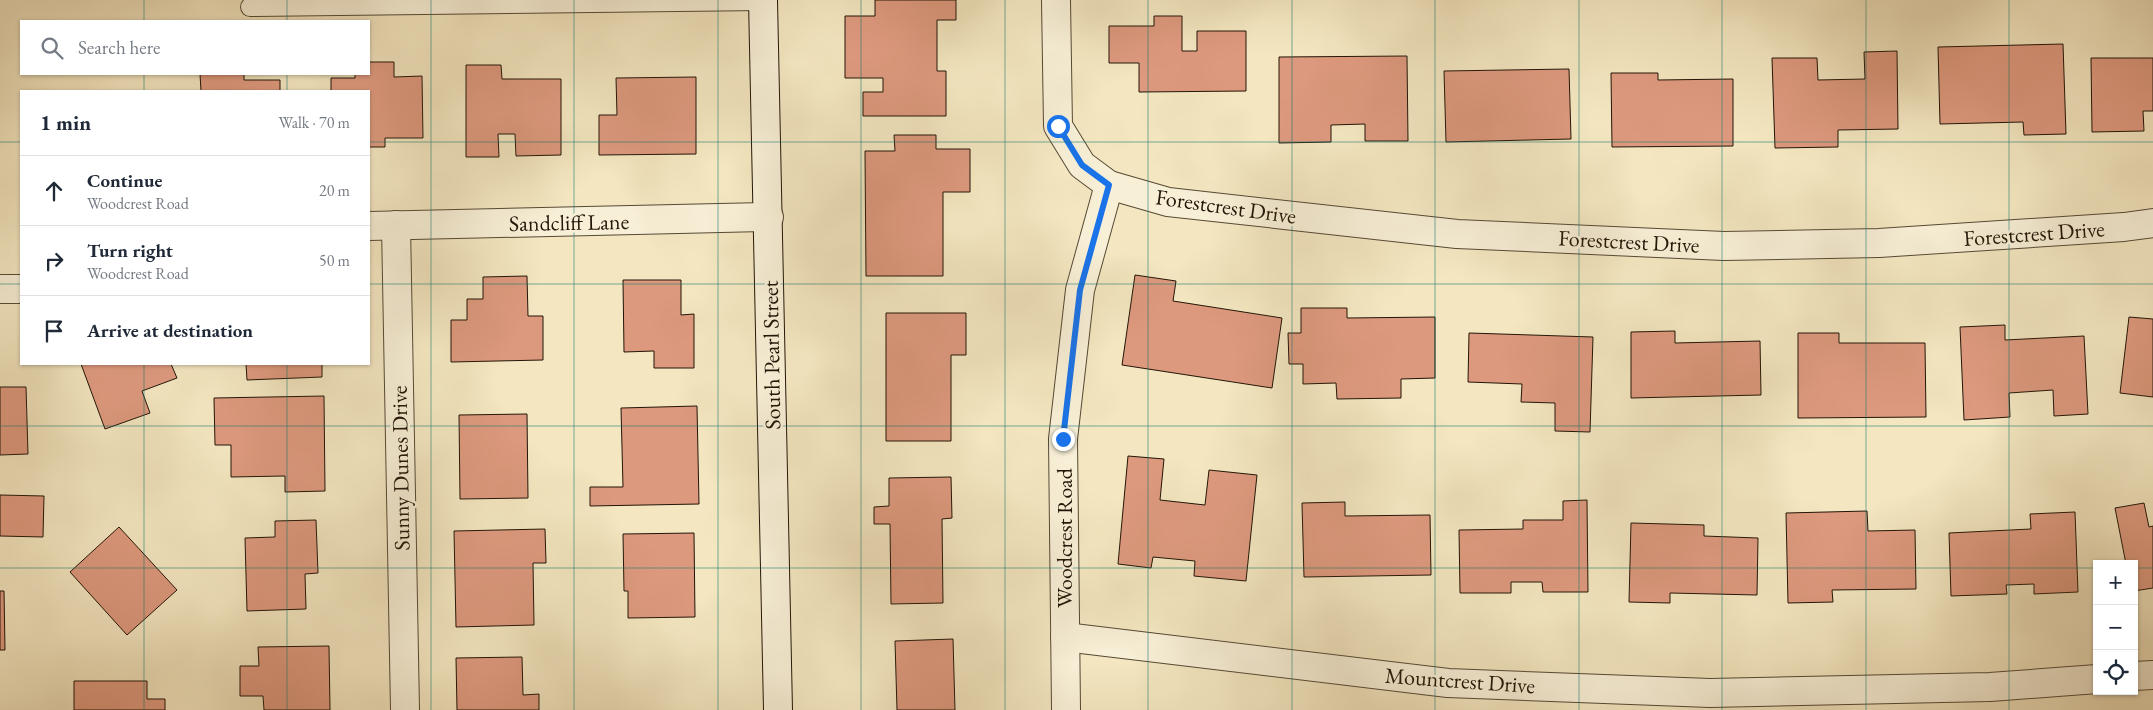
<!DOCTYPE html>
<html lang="en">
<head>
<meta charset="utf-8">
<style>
	body { margin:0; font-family:"EB Garamond",serif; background:#f2f2f3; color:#1f2937 }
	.controls { position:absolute; right:15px; bottom:15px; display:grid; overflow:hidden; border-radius:0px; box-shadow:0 1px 4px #0004 }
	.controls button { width:45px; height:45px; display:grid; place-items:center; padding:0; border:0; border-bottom:1px solid #e0e1e3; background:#fff; color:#1f2937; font:25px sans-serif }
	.stop { position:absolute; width:15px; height:15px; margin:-11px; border:4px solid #1a73e8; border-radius:50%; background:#fff }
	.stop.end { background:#1a73e8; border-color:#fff; box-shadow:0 1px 5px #0008 }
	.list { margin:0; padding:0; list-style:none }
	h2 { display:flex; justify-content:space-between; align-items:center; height:65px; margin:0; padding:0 20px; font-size:21px }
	h2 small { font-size:16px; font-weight:400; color:#747a83 }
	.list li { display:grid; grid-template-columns:32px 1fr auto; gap:15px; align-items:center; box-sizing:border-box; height:70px; padding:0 20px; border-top:1px solid #e0e1e3 }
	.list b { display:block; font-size:19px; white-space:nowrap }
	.list p { margin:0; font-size:16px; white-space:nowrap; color:#747a83 }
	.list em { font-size:16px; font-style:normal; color:#747a83 }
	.icon { flex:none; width:28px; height:28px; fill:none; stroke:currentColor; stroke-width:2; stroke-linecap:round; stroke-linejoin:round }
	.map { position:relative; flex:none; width:2153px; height:710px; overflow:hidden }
	.search { position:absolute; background:#fff; box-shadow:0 1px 4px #0004; left:20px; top:20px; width:350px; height:55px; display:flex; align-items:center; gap:12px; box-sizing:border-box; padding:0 18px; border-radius:0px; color:#747a83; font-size:19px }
	.panel { position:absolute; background:#fff; box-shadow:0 1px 4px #0004; left:20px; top:90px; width:350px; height:275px; border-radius:0px }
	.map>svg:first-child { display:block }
	.building { fill:#dd997e; stroke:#221507 }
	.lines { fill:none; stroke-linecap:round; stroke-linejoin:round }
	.lane-casing { stroke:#564935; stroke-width:20 }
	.street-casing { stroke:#564935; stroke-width:30 }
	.secondary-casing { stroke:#221507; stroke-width:30 }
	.lane { stroke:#f7efd6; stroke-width:18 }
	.street { stroke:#f7efd6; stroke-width:28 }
	.secondary { stroke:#f7efd6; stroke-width:28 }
	.route { stroke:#1a73e8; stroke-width:6 }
	.grid { fill:none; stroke:#0f766e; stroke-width:1; stroke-opacity:0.55 }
	.labels { text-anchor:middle; stroke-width:5; stroke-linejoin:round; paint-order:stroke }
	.street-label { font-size:22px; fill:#221507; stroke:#f7efd6 }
</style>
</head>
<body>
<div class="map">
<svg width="2153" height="710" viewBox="0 0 2153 710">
	<rect width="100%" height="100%" fill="#f3e6c0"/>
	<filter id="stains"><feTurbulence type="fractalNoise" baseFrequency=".004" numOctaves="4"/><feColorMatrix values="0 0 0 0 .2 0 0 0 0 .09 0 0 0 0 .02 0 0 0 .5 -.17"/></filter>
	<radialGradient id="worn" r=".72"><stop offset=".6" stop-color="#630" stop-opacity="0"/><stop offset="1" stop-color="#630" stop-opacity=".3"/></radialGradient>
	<g class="building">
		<polygon points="875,0 956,0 956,20 937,20 937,71 946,71 946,116 863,116 863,92 883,92 883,78 845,78 845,16 875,16"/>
		<polygon points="1154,16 1182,16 1182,51 1197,51 1197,31 1246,31 1246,91 1139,92 1139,63 1109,63 1109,26 1154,26"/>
		<polygon points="2063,44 2066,134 2024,135 2023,122 1940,124 1938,47"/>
		<polygon points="1897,51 1898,129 1838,130 1838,147 1775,148 1772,58 1817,58 1818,80 1865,79 1864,52"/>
		<polygon points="1407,56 1408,141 1365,141 1365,124 1331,125 1331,142 1279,143 1279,57"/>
		<polygon points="2091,58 2153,58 2153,111 2143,111 2144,131 2092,132"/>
		<polygon points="369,62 394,62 394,77 422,76 423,138 385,138 385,147 369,147 369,91 331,91 331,78 355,78 355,74 369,74"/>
		<polygon points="466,65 501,65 502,79 561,79 561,155 516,156 515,134 498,134 499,157 466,157"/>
		<polygon points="1569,69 1571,139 1446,142 1444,71"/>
		<polygon points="1611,73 1658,73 1658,80 1733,79 1733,146 1612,147"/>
		<polygon points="200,74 244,74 244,80 280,80 280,91 201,91"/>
		<polygon points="696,77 696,154 599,155 599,115 617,115 616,78"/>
		<polygon points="894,135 936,135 936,149 970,149 970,192 943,192 943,276 866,276 865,151 895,151"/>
		<polygon points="1135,275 1176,281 1173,301 1282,318 1272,388 1122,365"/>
		<polygon points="527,276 528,316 543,316 543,360 451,362 451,320 467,320 467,299 483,299 483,277"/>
		<polygon points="623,280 681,280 681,315 694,314 694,368 654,368 654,351 624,352"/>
		<polygon points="1301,308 1347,308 1347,318 1435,317 1435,378 1401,379 1401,398 1337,399 1336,383 1303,384 1303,364 1289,364 1288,333 1301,333"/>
		<polygon points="886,313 966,313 966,355 951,355 951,441 886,441"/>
		<polygon points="2129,317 2153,319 2153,397 2120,393"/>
		<polygon points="2005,325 2005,340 2084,336 2088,414 2054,416 2053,390 2009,393 2010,417 1964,420 1960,327"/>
		<polygon points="1675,331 1675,343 1760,341 1761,395 1631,398 1631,332"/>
		<polygon points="1469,333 1593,337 1590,432 1555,431 1555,403 1521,402 1522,384 1468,382"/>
		<polygon points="1798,333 1839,333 1839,343 1925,343 1926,417 1798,418"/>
		<polygon points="81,364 171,364 177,378 142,391 150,413 105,429"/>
		<polygon points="246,364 322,364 322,377 247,380"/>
		<polygon points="0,387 26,387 28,454 0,455"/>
		<polygon points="324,396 325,491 285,492 285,476 231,477 231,445 215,445 214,398"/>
		<polygon points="697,406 699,504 590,506 590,487 623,487 621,408"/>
		<polygon points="527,414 528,498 460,499 459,415"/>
		<polygon points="1128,456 1164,459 1160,500 1205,505 1209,470 1257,475 1246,581 1194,576 1195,561 1153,557 1151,568 1118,564"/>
		<polygon points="951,477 952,518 942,519 943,603 891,604 890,524 874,524 874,507 889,506 889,478"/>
		<polygon points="0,495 44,496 43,537 0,536"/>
		<polygon points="1587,500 1588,592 1543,592 1542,582 1511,582 1511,593 1460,593 1459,530 1523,529 1523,520 1563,520 1563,501"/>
		<polygon points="1345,502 1345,516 1430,515 1431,575 1304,577 1302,503"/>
		<polygon points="2144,503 2149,527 2153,526 2153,588 2134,591 2134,564 2126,564 2115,508"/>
		<polygon points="1867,511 1868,531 1915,530 1916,589 1832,590 1833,602 1788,603 1786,513"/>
		<polygon points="2075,512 2078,592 2034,594 2034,584 2006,585 2007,594 1951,596 1949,533 2031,529 2030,514"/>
		<polygon points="316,520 318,573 305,574 306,609 247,611 245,538 275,537 275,521"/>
		<polygon points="1631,523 1704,525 1704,536 1758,538 1757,595 1670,593 1670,603 1629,602"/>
		<polygon points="119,527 177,590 127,635 70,572"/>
		<polygon points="545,529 546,563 533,563 534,625 456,627 454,531"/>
		<polygon points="694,533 695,617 628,618 628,591 624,591 623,534"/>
		<polygon points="0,591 4,591 5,650 0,650"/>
		<polygon points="953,639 955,710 897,710 895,641"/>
		<polygon points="329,646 330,710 264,710 263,696 240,696 240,666 259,666 258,647"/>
		<polygon points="522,657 523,695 539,694 539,710 457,710 456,658"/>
		<polygon points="74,681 147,681 147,699 165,699 165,710 74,710"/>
	</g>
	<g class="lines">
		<g class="lane-casing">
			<polyline id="lane" points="250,7 763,1"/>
		</g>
		<g class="street-casing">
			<g id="street">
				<polyline points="1056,0 1058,126 1082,165 1109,185 1080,290 1063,439 1066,710"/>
				<polyline points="1109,185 1168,202 1457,234 1724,246 1879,243 2124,227 2153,223"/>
				<polyline points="396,225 405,710"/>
				<polyline points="369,226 769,217"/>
				<polyline points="0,289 21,289"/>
				<polyline points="1065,637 1448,683 1710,693 1990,687 2097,679"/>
				<polyline points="2134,676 2153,675"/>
			</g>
		</g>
		<g class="secondary-casing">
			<polyline id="secondary" points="763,0 778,710"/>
		</g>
		<use href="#lane" class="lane"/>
		<use href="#street" class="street"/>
		<use href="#secondary" class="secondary"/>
	</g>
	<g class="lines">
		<polyline class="route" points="1058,126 1082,165 1109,185 1080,290 1063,439"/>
	</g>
	<path class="grid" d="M 144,0 L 144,21M 287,0 L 287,21M 431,0 L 431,710M 574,0 L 574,710M 718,0 L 718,710M 861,0 L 861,710M 1005,0 L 1005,710M 1148,0 L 1148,710M 1292,0 L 1292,710M 1435,0 L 1435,710M 1579,0 L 1579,710M 1722,0 L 1722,710M 1866,0 L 1866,710M 2009,0 L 2009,710M 144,74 L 144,91M 287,74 L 287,91M 0,142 L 21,142M 369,142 L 2153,142M 0,284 L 21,284M 369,284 L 2153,284M 144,364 L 144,710M 287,364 L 287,710M 0,426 L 2153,426M 0,568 L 2097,568M 2134,568 L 2153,568"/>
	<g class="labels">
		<g class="street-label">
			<text transform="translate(1226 206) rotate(8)" y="8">Forestcrest Drive</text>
			<text transform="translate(569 222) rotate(-1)" y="8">Sandcliff Lane</text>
			<text transform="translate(2034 233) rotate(-4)" y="8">Forestcrest Drive</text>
			<text transform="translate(1629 241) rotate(3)" y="8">Forestcrest Drive</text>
			<text transform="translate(771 355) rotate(-91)" y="8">South Pearl Street</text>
			<text transform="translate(400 468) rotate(-91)" y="8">Sunny Dunes Drive</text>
			<text transform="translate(1064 538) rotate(-90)" y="8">Woodcrest Road</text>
			<text transform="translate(1460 680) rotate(4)" y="8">Mountcrest Drive</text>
		</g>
	</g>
	<rect width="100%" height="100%" filter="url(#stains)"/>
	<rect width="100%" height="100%" fill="url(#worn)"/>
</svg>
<div class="controls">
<button>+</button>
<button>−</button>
<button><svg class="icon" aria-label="locate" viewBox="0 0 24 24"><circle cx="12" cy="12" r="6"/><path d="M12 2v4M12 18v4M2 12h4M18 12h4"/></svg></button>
</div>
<div class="stop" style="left:1058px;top:126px"></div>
<div class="stop end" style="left:1063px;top:439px"></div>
<div class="search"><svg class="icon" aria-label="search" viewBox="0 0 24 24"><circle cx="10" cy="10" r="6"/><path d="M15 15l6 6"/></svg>Search here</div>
<section class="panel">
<h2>1 min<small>Walk · 70 m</small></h2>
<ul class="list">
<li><svg class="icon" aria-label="ahead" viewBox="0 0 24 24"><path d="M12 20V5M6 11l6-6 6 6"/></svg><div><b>Continue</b><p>Woodcrest Road</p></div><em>20 m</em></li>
<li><svg class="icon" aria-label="right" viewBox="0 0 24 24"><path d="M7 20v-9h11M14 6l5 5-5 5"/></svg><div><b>Turn right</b><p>Woodcrest Road</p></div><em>50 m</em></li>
<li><svg class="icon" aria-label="arrive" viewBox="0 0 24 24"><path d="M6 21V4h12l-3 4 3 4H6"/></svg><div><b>Arrive at destination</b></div></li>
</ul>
</section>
</div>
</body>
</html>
